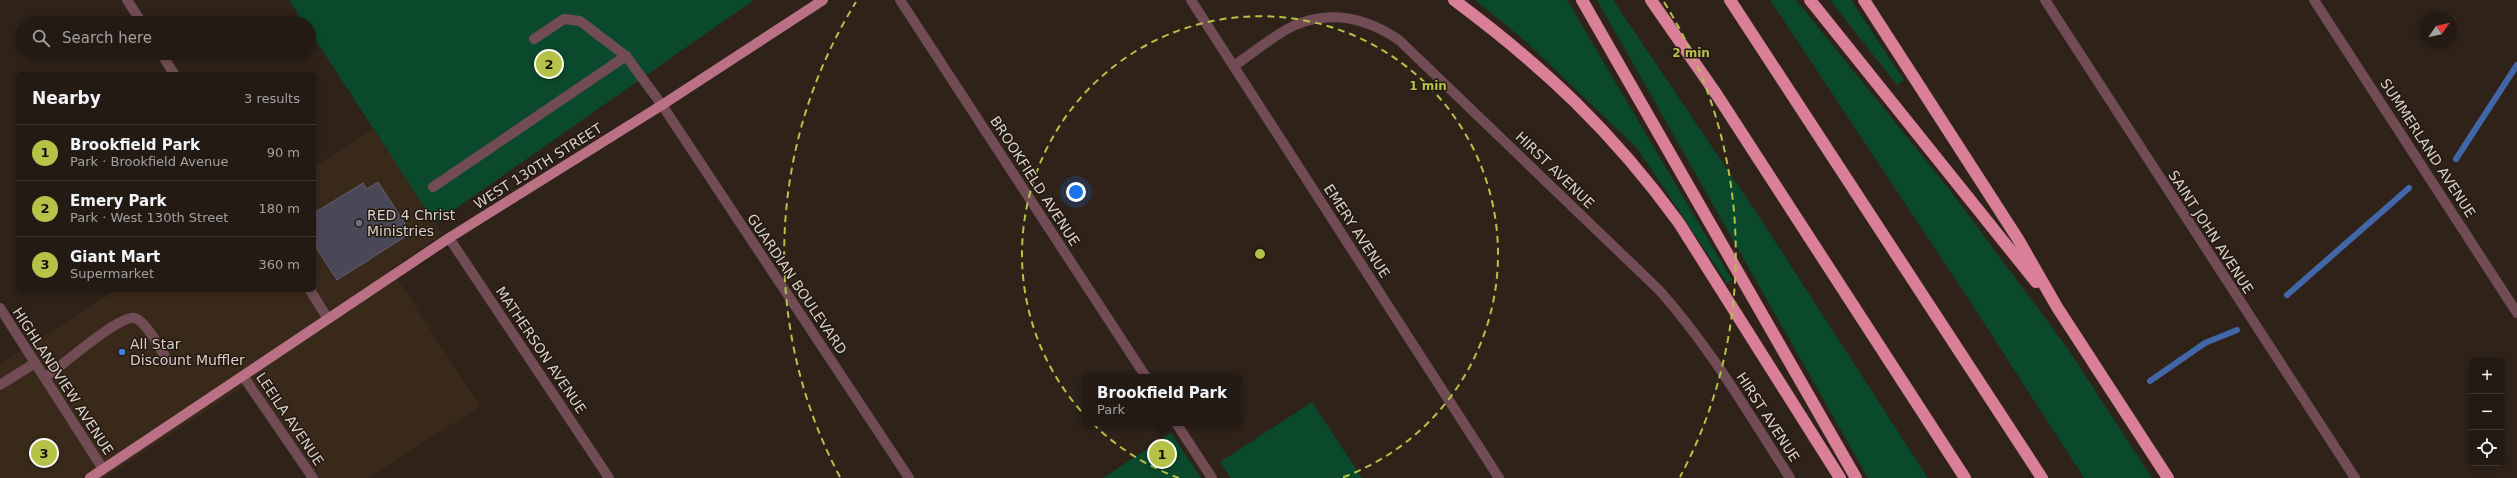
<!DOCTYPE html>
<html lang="en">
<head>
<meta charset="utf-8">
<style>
	body { margin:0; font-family:"DejaVu Sans",sans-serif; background:#2a231c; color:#f1f3f6 }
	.controls { position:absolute; right:12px; bottom:12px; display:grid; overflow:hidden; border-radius:6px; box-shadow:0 2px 6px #0003 }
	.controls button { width:36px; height:36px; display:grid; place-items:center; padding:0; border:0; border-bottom:1px solid #3f3833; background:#221a13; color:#f1f3f6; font:20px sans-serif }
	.compass { position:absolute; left:2421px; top:12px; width:36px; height:36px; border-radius:50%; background:#221a13; box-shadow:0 2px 6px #0003; rotate:56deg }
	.you { position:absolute; left:1076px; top:192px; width:14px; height:14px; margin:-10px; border:3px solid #fff; border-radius:50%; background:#1a73e8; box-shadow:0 0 0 6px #1a73e833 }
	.badge { display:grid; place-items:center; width:26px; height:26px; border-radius:50%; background:#b6c148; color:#111; font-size:13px; font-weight:700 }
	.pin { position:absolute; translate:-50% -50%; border:2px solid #fff; box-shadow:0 1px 4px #0006 }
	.popup { position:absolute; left:1083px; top:374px; width:158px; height:52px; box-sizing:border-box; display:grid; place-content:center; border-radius:6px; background:#221a13; filter:drop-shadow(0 1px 3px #0005); font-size:13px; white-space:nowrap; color:#a2a1a0 }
	.popup b { font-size:15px; color:#f1f3f6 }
	.popup::after { content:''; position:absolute; left:50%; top:100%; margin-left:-8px; border:8px solid transparent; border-top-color:#221a13 }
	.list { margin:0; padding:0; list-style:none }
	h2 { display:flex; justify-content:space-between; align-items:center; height:52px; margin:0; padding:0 16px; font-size:17px }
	h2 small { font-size:13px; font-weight:400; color:#a2a1a0 }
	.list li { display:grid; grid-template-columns:26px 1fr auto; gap:12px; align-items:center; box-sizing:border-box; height:56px; padding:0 16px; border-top:1px solid #3f3833 }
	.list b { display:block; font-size:15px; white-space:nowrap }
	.list p { margin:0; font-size:13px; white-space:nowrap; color:#a2a1a0 }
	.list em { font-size:13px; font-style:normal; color:#a2a1a0 }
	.icon { flex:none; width:22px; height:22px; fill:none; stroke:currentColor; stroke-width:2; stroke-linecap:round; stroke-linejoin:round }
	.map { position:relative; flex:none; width:2517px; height:478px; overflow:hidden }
	.search { position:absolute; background:#221a13; box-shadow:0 2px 6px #0003; left:16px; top:16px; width:300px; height:44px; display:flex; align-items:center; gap:10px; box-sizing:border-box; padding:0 14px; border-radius:22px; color:#a2a1a0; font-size:15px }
	.panel { position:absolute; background:#221a13; box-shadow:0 2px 6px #0003; left:16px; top:72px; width:300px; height:220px; border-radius:6px }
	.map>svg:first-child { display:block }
	.built { fill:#39291b }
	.green { fill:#0a492b }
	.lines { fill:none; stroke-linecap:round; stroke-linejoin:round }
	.stream { stroke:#4267a9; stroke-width:6 }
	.building { fill:#4a4857; stroke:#62606f }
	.minor { stroke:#714c55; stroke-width:10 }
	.major { stroke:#bb7185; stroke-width:10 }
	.highway { stroke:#d98098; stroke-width:12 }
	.ring { fill:none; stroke:#b6c148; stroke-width:2; stroke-dasharray:7 5 }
	.worship-dot { fill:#6b7280; stroke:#241910; stroke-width:1.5 }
	.shop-dot { fill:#3f7fe0; stroke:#241910; stroke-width:1.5 }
	.labels { text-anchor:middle; stroke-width:3; stroke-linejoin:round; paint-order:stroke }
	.street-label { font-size:14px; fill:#d8d0ca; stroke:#241910 }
	.poi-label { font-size:14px; fill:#d8d0ca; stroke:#241910; text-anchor:start }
	.centre { fill:#b6c148; stroke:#241910; stroke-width:2 }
	.ring-label { font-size:12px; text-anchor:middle; font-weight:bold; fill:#b6c148; stroke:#241910; stroke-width:3; stroke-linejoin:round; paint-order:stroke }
</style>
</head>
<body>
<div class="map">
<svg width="2517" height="478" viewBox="0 0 2517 478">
	<rect width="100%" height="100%" fill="#2e2219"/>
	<polygon class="built" points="373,129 443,234 391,269 480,406 369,478 307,478 243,387 105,478 0,478 0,364 116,290 314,290 314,167"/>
	<g class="green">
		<polygon points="289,0 754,0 435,223 309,30 309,23 304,23"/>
		<polygon points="1475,0 1567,0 1732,280 1727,283 1637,148 1523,39"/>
		<polygon points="1597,0 1613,0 1758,215 1928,478 1868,478"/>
		<polygon points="1770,0 1796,0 1949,189 2068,349 2152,478 2084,478 1964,292"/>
		<polygon points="1830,0 1851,0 1904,80 1897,85"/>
		<polygon points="1312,402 1362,478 1231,478 1220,462"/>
		<polygon points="1171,433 1201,478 1103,478"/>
	</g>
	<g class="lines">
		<g class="stream">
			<polyline points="2456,159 2517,65"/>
			<polyline points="2287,295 2409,188"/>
			<polyline points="2150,381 2205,343 2237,330"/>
		</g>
	</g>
	<polygon class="building" points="378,182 411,233 337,280 314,244 314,213 363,183 367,189"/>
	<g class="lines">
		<g class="minor">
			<polyline points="127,0 142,23"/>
			<polyline points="900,0 1146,377"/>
			<polyline points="1191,0 1499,478"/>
			<polyline points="2045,0 2355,478"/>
			<polyline points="2314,0 2517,313"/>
			<polyline points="534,39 564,19 580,21 626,56"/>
			<polyline points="161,53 174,74"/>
			<path d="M 1234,66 C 1250,55 1282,29 1298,24 C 1334,10 1368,19 1399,40 L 1659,290 C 1710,347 1749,414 1790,478"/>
			<polyline points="433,187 626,56 662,105 909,478"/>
			<polyline points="449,238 609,478"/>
			<polyline points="310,290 328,319"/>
			<polyline points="0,308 103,469"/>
			<polyline points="243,376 313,478"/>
			<path d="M 45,378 C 60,367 120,314 135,318 C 147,322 161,351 168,361"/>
			<polyline points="0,385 35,363"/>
			<polyline points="1176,423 1212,478"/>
		</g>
		<polyline class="major" points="90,478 449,238 662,105 823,0"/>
		<g class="highway">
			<path d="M 1454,0 C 1544,67 1613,132 1679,223 L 1840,478"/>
			<polyline points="1582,0 1856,478"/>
			<polyline points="1651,0 1717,95 1965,478"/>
			<polyline points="1730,0 2042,478"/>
			<polyline points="1810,0 2036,282"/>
			<polyline points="1864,0 2018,239 2057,307 2168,478"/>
		</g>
	</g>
	<g class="ring">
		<path d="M1179 478A238 238 0 1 1 1341 478"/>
		<path d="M840 477A476 476 0 0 1 856 2M1664 2A476 476 0 0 1 1680 477"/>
	</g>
	<circle class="worship-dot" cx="359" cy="223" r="4"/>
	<circle class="shop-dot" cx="122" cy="352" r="4"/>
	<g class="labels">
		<g class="street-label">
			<text transform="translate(2428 148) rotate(57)" y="5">SUMMERLAND AVENUE</text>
			<text transform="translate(538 166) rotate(-32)" y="5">WEST 130TH STREET</text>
			<text transform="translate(1555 170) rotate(44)" y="5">HIRST AVENUE</text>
			<text transform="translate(1035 181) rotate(57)" y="5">BROOKFIELD AVENUE</text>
			<text transform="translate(1357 231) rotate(57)" y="5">EMERY AVENUE</text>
			<text transform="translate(2211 232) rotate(57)" y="5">SAINT JOHN AVENUE</text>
			<text transform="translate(797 284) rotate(56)" y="5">GUARDIAN BOULEVARD</text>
			<text transform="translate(541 350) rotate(56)" y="5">MATHERSON AVENUE</text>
			<text transform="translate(63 381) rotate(57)" y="5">HIGHLANDVIEW AVENUE</text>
			<text transform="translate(1768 417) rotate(57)" y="5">HIRST AVENUE</text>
			<text transform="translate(290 419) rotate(56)" y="5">LEEILA AVENUE</text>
		</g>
		<g class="poi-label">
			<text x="367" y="220">RED 4 Christ<tspan x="367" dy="16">Ministries</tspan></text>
			<text x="130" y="349">All Star<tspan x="130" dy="16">Discount Muffler</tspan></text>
		</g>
	</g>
	<circle cx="1260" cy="254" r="6" class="centre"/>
	<g class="ring-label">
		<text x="1691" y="57">2 min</text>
		<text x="1428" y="90">1 min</text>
	</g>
</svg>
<div class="controls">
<button>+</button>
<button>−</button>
<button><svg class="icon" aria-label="locate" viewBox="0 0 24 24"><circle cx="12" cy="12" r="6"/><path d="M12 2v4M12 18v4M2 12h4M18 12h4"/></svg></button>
</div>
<svg class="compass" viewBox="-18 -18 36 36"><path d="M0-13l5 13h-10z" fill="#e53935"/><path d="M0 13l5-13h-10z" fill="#a2a1a0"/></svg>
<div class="you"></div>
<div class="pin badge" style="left:1162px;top:454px">1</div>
<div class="popup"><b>Brookfield Park</b>Park</div>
<div class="pin badge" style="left:549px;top:64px">2</div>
<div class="pin badge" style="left:44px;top:453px">3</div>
<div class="search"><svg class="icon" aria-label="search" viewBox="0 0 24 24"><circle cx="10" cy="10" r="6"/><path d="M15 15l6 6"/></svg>Search here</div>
<section class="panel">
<h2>Nearby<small>3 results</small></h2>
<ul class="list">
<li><span class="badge">1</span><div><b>Brookfield Park</b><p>Park · Brookfield Avenue</p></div><em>90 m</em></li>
<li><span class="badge">2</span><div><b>Emery Park</b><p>Park · West 130th Street</p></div><em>180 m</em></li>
<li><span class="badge">3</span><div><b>Giant Mart</b><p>Supermarket</p></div><em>360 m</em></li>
</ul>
</section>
</div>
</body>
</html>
